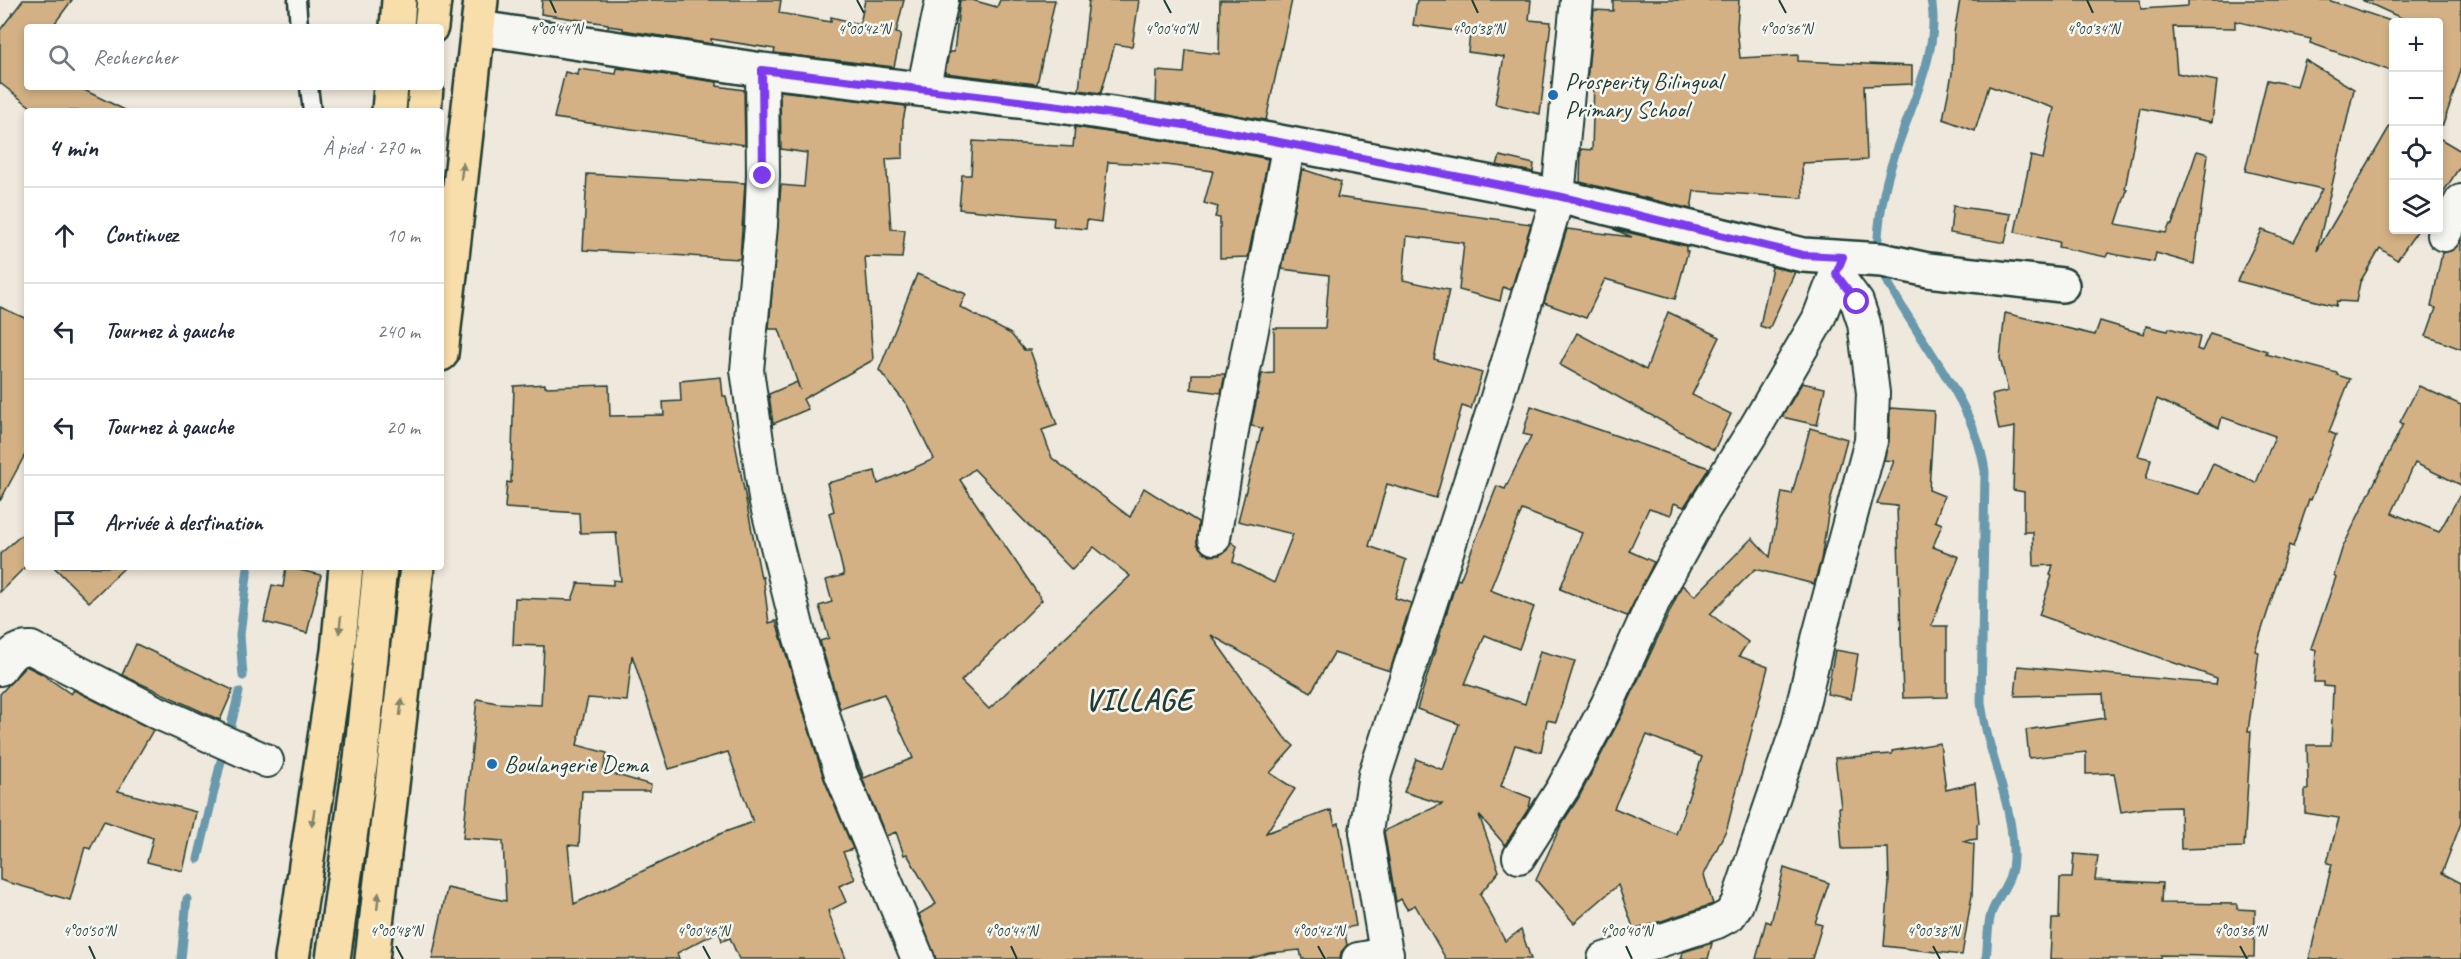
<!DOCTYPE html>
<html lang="fr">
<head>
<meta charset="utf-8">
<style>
	body { margin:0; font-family:Caveat,sans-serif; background:#f2f2f3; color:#1f2937 }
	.controls { position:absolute; right:18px; top:18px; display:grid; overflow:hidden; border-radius:6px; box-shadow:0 3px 9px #0003 }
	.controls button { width:54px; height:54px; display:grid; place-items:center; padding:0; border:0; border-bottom:2px solid #e0e1e3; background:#fff; color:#1f2937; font:30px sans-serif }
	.stop { position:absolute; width:18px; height:18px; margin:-14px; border:4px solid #7c3aed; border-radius:50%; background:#fff }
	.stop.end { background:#7c3aed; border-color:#fff; box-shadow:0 2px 6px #0008 }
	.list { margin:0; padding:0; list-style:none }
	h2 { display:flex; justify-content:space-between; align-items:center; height:78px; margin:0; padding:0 24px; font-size:26px }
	h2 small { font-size:20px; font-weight:400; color:#747a83 }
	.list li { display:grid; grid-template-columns:39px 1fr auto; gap:18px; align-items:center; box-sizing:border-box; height:96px; padding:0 24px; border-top:2px solid #e0e1e3 }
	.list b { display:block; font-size:22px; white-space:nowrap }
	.list em { font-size:20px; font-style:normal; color:#747a83 }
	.icon { flex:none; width:33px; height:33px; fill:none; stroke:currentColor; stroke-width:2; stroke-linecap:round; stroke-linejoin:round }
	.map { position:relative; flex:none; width:2461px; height:959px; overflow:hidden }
	.search { position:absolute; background:#fff; box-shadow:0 3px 9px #0003; left:24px; top:24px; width:420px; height:66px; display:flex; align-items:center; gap:15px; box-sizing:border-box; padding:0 21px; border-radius:6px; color:#747a83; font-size:22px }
	.panel { position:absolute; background:#fff; box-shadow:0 3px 9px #0003; left:24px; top:108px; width:420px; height:462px; border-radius:6px }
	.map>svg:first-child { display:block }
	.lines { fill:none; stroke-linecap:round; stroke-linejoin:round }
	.stream { stroke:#6999ac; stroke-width:9 }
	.building { fill:#d3b185; stroke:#1f3d34; stroke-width:1.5; fill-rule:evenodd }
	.lane-casing { stroke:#1f3d34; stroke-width:21 }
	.street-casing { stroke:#1f3d34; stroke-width:36 }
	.secondary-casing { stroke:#1f3d34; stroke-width:38 }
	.primary-casing { stroke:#1f3d34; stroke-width:38 }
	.highway-casing { stroke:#1f3d34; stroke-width:38 }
	.lane { stroke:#f6f6f2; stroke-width:16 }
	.street { stroke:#f6f6f2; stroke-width:32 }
	.secondary { stroke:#f6f6f2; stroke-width:33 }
	.primary { stroke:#f8deab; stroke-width:33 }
	.highway { stroke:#f8deab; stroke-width:33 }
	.oneway { fill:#81856a }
	.route { stroke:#7c3aed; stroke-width:8 }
	.ticks { fill:none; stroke:#1f3d34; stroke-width:2 }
	.poi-dot { fill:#1f6fb2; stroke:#f6f6f2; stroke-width:2 }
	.labels { text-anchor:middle; stroke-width:5; stroke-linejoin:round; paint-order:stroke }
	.poi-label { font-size:24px; fill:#1f3d34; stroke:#f6f6f2; text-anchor:start }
	.district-label { font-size:30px; font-weight:bold; letter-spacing:1.5px; fill:#1f3d34; stroke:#f6f6f2 }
	.ticks-label { font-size:15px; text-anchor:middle; fill:#1f3d34; stroke:#f6f6f2; stroke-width:5; stroke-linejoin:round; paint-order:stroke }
</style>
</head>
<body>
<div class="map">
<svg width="2461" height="959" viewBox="0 0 2461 959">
	<rect width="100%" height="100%" fill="#efe8dc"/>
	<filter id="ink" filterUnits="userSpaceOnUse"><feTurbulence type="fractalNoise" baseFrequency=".0167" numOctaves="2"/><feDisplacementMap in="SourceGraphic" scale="12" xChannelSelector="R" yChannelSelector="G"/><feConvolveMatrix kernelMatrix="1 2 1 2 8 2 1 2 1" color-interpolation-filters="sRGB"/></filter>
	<g filter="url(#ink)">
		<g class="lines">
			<g class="stream">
				<path d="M 1877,255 C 1878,224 1883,190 1893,160 C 1907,113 1942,49 1931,0"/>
				<path d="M 1881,268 C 1912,336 1974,396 1985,471 L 1981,702 C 1987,755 2015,805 2013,859 C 2013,881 1998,894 1991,914 C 1987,928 1988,944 1986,959"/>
				<polyline points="243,676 240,635 248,567"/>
				<polyline points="228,738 239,692"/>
				<polyline points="198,859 222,757"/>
				<polyline points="181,959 187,899"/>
			</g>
		</g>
		<g class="building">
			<polygon points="23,0 72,0 52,27 27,27 27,87 78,87 127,111 36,111 0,83 0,30"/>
			<polygon points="542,0 781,0 779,13 831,22 831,17 860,24 865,0 904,0 896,33 901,34 894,67 774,53 775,49 711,39 712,44 623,30 623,28 608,26 608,24 541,14"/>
			<polygon points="960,0 972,0 997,7 1000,0 1055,0 1037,84 945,73 949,52 954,52"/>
			<polygon points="1089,0 1139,0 1132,47 1115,44 1101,93 1079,90"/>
			<polygon points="1220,0 1292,0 1266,120 1156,102 1157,71 1184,73 1186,50 1219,54"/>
			<polygon points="1417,0 1531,0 1529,20 1551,22 1540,114 1495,104 1504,57 1468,52 1470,33 1413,25"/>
			<polygon points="1613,0 1739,0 1737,27 1740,58 1798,55 1798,61 1912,66 1912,84 1864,86 1867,160 1802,163 1803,198 1694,191 1691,209 1580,182 1581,149 1592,150 1594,82 1587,81 1594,10 1613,11"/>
			<polygon points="1960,0 2140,0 2141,9 2188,6 2188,0 2328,0 2394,22 2394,72 2310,43 2311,39 2235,21 2235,28 2173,27 2177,73 2217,81 2212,122 2140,108 2125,189 2127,190 2116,224 2166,233 2170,224 2172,225 2197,151 2208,154 2194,264 2156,253 2154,262 2108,253 2106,257 2058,247 2059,242 2015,232 2031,156 2043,159 2054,108 1989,86 1975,131 1943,119 1952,74 1954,33"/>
			<polygon points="2362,0 2461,0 2461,71 2443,125 2439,125 2439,22 2410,22"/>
			<polygon points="2305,60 2354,89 2317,251 2394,119 2394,230 2418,230 2397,260 2380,248 2360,282 2356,302 2337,301 2336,306 2237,281 2262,230 2294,242 2322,189 2245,171 2267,80 2297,86"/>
			<polygon points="617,68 717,82 717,86 744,90 745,145 554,118 565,72 578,75 579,69 616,74"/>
			<polygon points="780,91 906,106 903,121 903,158 886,159 891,229 905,230 902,258 865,257 873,360 803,399 808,409 773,424 769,394 797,382 800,390 779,329 769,329 781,185 804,187 807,153 781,149"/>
			<polygon points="1075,127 1214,148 1268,159 1248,257 1220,258 1220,218 1215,217 1218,207 1204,203 1213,171 1166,165 1108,162 1101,222 1087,220 1086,229 1053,226 1054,218 959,209 962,175 971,175 973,141 1073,147"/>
			<polygon points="2439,138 2461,151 2461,165 2439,199"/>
			<polygon points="1500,156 1534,164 1533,172 1497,165"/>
			<path d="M 1302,169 L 1341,182 L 1337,197 L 1531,224 L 1511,290 L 1503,287 L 1500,301 L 1459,290 L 1464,243 L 1407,236 L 1403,280 L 1449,290 L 1434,359 L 1482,373 L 1471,409 L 1462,406 L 1436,498 L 1387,484 L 1369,546 L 1406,560 L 1395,598 L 1411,603 L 1390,671 L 1334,653 L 1311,692 L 1211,635 L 1284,737 L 1294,746 L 1270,773 L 1295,789 L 1266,833 L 1331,810 L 1335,825 L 1339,823 L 1356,926 L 1344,928 L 1347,945 L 1341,952 L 1340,959 L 1302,959 L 1300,950 L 1269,953 L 1249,959 L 936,959 L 919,914 L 936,904 L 907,854 L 904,855 L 896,832 L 886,836 L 858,768 L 850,743 L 864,778 L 913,758 L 884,694 L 840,709 L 820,641 L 829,638 L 819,606 L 832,602 L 826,580 L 844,575 L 829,513 L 834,511 L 827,483 L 875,471 L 878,484 L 934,459 L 907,405 L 879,370 L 917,274 L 966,294 L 960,307 L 1011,334 L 1024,350 L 1030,350 L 1057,425 L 1042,430 L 1052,458 L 1130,517 L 1144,488 L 1198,522 L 1197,544 L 1203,552 L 1210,556 L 1220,555 L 1227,550 L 1231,542 L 1237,546 L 1233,562 L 1274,583 L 1293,534 L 1238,521 L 1262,428 L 1251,426 L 1262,374 L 1274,373 L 1274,328 L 1325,328 L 1329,275 L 1282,269 ZM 974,469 L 1072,570 L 1094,547 L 1130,576 L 989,709 L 961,681 L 1042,600 L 960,480 Z"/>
			<polygon points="587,174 745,183 740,259 583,250"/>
			<polygon points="1953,206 2011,214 2005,243 1950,233"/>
			<polygon points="1567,229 1632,237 1613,229 1686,246 1686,251 1688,251 1675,299 1605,279 1586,318 1544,303"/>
			<polygon points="2461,241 2461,349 2426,336 2436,308 2431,307 2442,253 2453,250"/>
			<polygon points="1772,267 1795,272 1769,329 1760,326"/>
			<polygon points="0,307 27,319 27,451 0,501"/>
			<polygon points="1668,312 1720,337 1692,395 1731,414 1714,450 1560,365 1577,333 1646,370"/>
			<path d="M 2005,313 L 2095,335 L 2100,321 L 2144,334 L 2146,326 L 2168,331 L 2169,328 L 2200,337 L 2197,349 L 2202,351 L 2210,333 L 2267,351 L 2266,354 L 2337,373 L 2337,375 L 2350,379 L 2329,432 L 2336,435 L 2311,500 L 2309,499 L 2293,547 L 2289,545 L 2255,651 L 2259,652 L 2248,731 L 2251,731 L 2244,847 L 2181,849 L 2180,807 L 2145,808 L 2121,812 L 2114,773 L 2086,774 L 2086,752 L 2029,758 L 2026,730 L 2105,718 L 2103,694 L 2015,696 L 2018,666 L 2216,684 L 2217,678 L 2039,615 L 2052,576 L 2050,575 L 2053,565 L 2034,566 L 2033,532 L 2024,532 L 2024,492 L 2013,490 L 2015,427 L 1999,430 L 1992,395 L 2008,391 L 2000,358 ZM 2157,399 L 2219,428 L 2222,417 L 2275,436 L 2256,483 L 2213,464 L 2199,494 L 2146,479 L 2151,459 L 2138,456 Z"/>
			<polygon points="1192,374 1225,374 1221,393 1191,389"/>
			<path d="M 721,377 L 723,396 L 726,396 L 761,578 L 763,577 L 769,623 L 776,621 L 824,779 L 853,849 L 843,852 L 855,879 L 839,886 L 846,902 L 828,911 L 846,959 L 739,959 L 730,938 L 722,941 L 719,931 L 677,953 L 679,959 L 432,959 L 447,888 L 506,901 L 503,841 L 463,838 L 477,699 L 497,703 L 541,705 L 544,646 L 513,645 L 515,598 L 572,600 L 578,583 L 613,585 L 613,580 L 621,581 L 616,532 L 580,533 L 579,513 L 505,508 L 507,482 L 511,483 L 514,386 L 545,384 L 545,387 L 609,385 L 610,416 L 664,415 L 663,402 L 681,401 L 680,381 ZM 632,655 L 669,769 L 728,752 L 753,822 L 722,833 L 574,904 L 568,845 L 579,846 L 582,791 L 650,791 L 651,785 L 603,771 L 607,753 L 577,745 L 588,698 L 627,701 Z"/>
			<polygon points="1802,383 1825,388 1817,425 1782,417"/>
			<polygon points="2419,386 2461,405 2461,485 2415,463 2392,513 2439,532 2461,493 2461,823 2442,873 2461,883 2461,959 2309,959 2332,864 2327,863 2339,818 2305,813 2305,790 2308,790 2307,745 2331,745 2333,687 2324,686 2324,682 2314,682 2316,650 2311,648 2336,577 2334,575 2342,549 2403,424 2400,422"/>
			<polygon points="1531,406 1709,468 1684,507 1674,503 1671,515 1649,508 1629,551 1654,562 1627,616 1560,589 1582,533 1522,510 1490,590 1534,607 1519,649 1485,635 1465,684 1525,704 1540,651 1575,661 1556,722 1547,720 1541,752 1515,745 1501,786 1531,798 1529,808 1505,845 1479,815 1499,871 1480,894 1505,941 1521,930 1531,959 1446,959 1415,905 1407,909 1401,899 1396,902 1384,831 1442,804 1404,792 1416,759 1443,770 1459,724 1417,709 1457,579 1460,580 1497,486 1505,489 1531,436 1523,434"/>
			<polygon points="1890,408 1934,411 1929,490 1944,496 1935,521 1942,524 1933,547 1959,557 1931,626 1947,626 1947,697 1903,698 1897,506 1877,504 1894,461 1884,460 1889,442"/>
			<path d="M 1810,428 L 1847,439 L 1830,502 L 1821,560 L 1814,584 L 1755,569 L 1710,614 L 1748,642 L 1739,656 L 1768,667 L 1727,828 L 1704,875 L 1713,904 L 1634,930 L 1618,885 L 1574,923 L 1536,880 L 1561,825 L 1579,797 L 1623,713 L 1682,585 L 1695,596 L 1752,538 L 1770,557 L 1782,492 L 1792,494 ZM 1647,735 L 1702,757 L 1676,834 L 1614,808 Z"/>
			<polygon points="27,530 27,565 0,592 0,554"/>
			<polygon points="54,567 125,567 89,602"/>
			<polygon points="286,567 321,575 307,633 264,622 272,585 283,587"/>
			<polygon points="136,644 233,690 220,720 122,675"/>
			<polygon points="1835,650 1858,654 1851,699 1827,694"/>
			<polygon points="26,666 42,674 71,694 74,690 153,730 118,791 196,812 183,871 147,862 153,838 104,821 90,849 85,847 70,900 0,880 0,694"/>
			<polygon points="1940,743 1946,790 1975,783 1979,823 1977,824 1977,839 1962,841 1974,844 1972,895 1962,955 1884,946 1889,884 1888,848 1842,849 1839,807 1841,807 1835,758 1892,754 1892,751"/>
			<polygon points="2074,854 2098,856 2095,880 2162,883 2161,903 2237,904 2237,909 2255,910 2254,957 2161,955 2161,959 2050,959 2052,919 2059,919 2060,878 2072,878"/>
			<polygon points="1784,868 1829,883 1815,923 1822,925 1812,959 1756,959 1766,921 1771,923"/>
			<polygon points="1712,943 1708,959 1681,959 1683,952"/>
		</g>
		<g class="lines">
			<g class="lane-casing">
				<g id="lane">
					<polyline points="297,0 299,27"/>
					<polyline points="309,87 312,111"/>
				</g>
			</g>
			<g class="street-casing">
				<g id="street">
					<polyline points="762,70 763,175 761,226 747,370 765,498 800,638 841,774 918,959"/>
					<polyline points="923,90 942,0"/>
					<polyline points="2444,235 2461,201"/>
					<polyline points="1214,538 1233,425 1289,144"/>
					<path d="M 0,669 C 9,657 15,647 31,648 L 154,711 L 267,761"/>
					<polyline points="1519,857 1563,788 1607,705 1655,598 1703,511 1755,428 1818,320 1842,258"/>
					<polyline points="1358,959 1387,954"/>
					<polyline points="1387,959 1366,832 1375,774 1496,401 1558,196 1577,0"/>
					<polyline points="1604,959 1717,922 1730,915 1737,904 1798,726 1818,639 1871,441 1873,393 1864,323 1857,302 1836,274"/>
				</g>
			</g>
			<g class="secondary-casing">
				<polyline id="secondary" points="478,28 762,70 1060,106 1217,130 1558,196 1803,255 1882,260 1928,270 2062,285"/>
			</g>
			<g class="primary-casing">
				<g id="primary">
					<polyline points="397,27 399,0"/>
					<polyline points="389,111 391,87"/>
					<polyline points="441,354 481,0"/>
					<polyline points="292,959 338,651 346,567"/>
					<polyline points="372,959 417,567"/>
				</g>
			</g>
			<g class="highway-casing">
				<g id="highway">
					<polyline points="431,27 434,0"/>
					<polyline points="424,111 426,87"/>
					<polyline points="333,959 361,759 380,567"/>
				</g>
			</g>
			<use href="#lane" class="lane"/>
			<use href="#street" class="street"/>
			<use href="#secondary" class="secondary"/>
			<use href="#primary" class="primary"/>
			<use href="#highway" class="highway"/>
		</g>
		<defs><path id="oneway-solid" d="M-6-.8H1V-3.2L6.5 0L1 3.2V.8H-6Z" transform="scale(1.5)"/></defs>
		<g class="oneway">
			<use href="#oneway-solid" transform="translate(462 171) rotate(-83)"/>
			<use href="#oneway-solid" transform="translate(340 625) rotate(96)"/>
			<use href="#oneway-solid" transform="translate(401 707) rotate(-83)"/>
			<use href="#oneway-solid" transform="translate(313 818) rotate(99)"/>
			<use href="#oneway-solid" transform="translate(378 901) rotate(-84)"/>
		</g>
	</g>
	<g class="lines" filter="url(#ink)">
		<polyline class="route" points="763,176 762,70 1060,106 1217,130 1558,196 1803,255 1843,257 1836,274 1857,302"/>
	</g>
	<path class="ticks" d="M 550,0 L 556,13M 857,0 L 864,13M 1164,0 L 1171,13M 1472,0 L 1478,13M 1779,0 L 1786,13M 2087,0 L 2093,13M 89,946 L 95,959M 396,946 L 403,959M 703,946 L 710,959M 1011,946 L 1017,959M 1318,946 L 1325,959M 1626,946 L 1632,959M 1933,946 L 1940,959M 2240,946 L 2247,959"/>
	<g class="poi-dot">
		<circle cx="1553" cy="95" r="6"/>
		<circle cx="492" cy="764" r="6"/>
	</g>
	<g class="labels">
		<g class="poi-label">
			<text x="1565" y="89">Prosperity Bilingual<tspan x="1565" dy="28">Primary School</tspan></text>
			<text x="504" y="772">Boulangerie Dema</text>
		</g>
		<g class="district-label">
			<text x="1139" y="710">VILLAGE</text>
		</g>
	</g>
	<g class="ticks-label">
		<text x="556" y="34">4°00'44"N</text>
		<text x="864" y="34">4°00'42"N</text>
		<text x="1171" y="34">4°00'40"N</text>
		<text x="1478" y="34">4°00'38"N</text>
		<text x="1786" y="34">4°00'36"N</text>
		<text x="2093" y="34">4°00'34"N</text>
		<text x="89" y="936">4°00'50"N</text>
		<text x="396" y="936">4°00'48"N</text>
		<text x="703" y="936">4°00'46"N</text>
		<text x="1011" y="936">4°00'44"N</text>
		<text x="1318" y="936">4°00'42"N</text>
		<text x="1626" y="936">4°00'40"N</text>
		<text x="1933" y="936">4°00'38"N</text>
		<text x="2240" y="936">4°00'36"N</text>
	</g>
</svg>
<div class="controls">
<button>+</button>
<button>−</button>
<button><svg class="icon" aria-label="locate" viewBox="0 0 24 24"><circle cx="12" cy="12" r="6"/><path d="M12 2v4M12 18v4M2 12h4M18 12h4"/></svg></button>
<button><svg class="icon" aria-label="layers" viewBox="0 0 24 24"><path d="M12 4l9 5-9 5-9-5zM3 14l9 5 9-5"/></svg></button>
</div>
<div class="stop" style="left:1857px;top:302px"></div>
<div class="stop end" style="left:763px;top:176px"></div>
<div class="search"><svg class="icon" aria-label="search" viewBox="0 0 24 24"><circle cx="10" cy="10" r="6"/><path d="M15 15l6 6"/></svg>Rechercher</div>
<section class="panel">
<h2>4 min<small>À pied · 270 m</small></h2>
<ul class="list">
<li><svg class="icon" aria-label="ahead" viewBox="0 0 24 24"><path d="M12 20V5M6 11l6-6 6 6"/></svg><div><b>Continuez</b></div><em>10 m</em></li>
<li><svg class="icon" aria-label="left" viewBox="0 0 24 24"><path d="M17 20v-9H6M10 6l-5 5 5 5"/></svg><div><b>Tournez à gauche</b></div><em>240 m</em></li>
<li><svg class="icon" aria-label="left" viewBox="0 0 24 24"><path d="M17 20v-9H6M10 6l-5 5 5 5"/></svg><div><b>Tournez à gauche</b></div><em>20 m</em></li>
<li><svg class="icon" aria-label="arrive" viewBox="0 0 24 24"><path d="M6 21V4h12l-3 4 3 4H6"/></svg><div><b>Arrivée à destination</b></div></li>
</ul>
</section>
</div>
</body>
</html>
